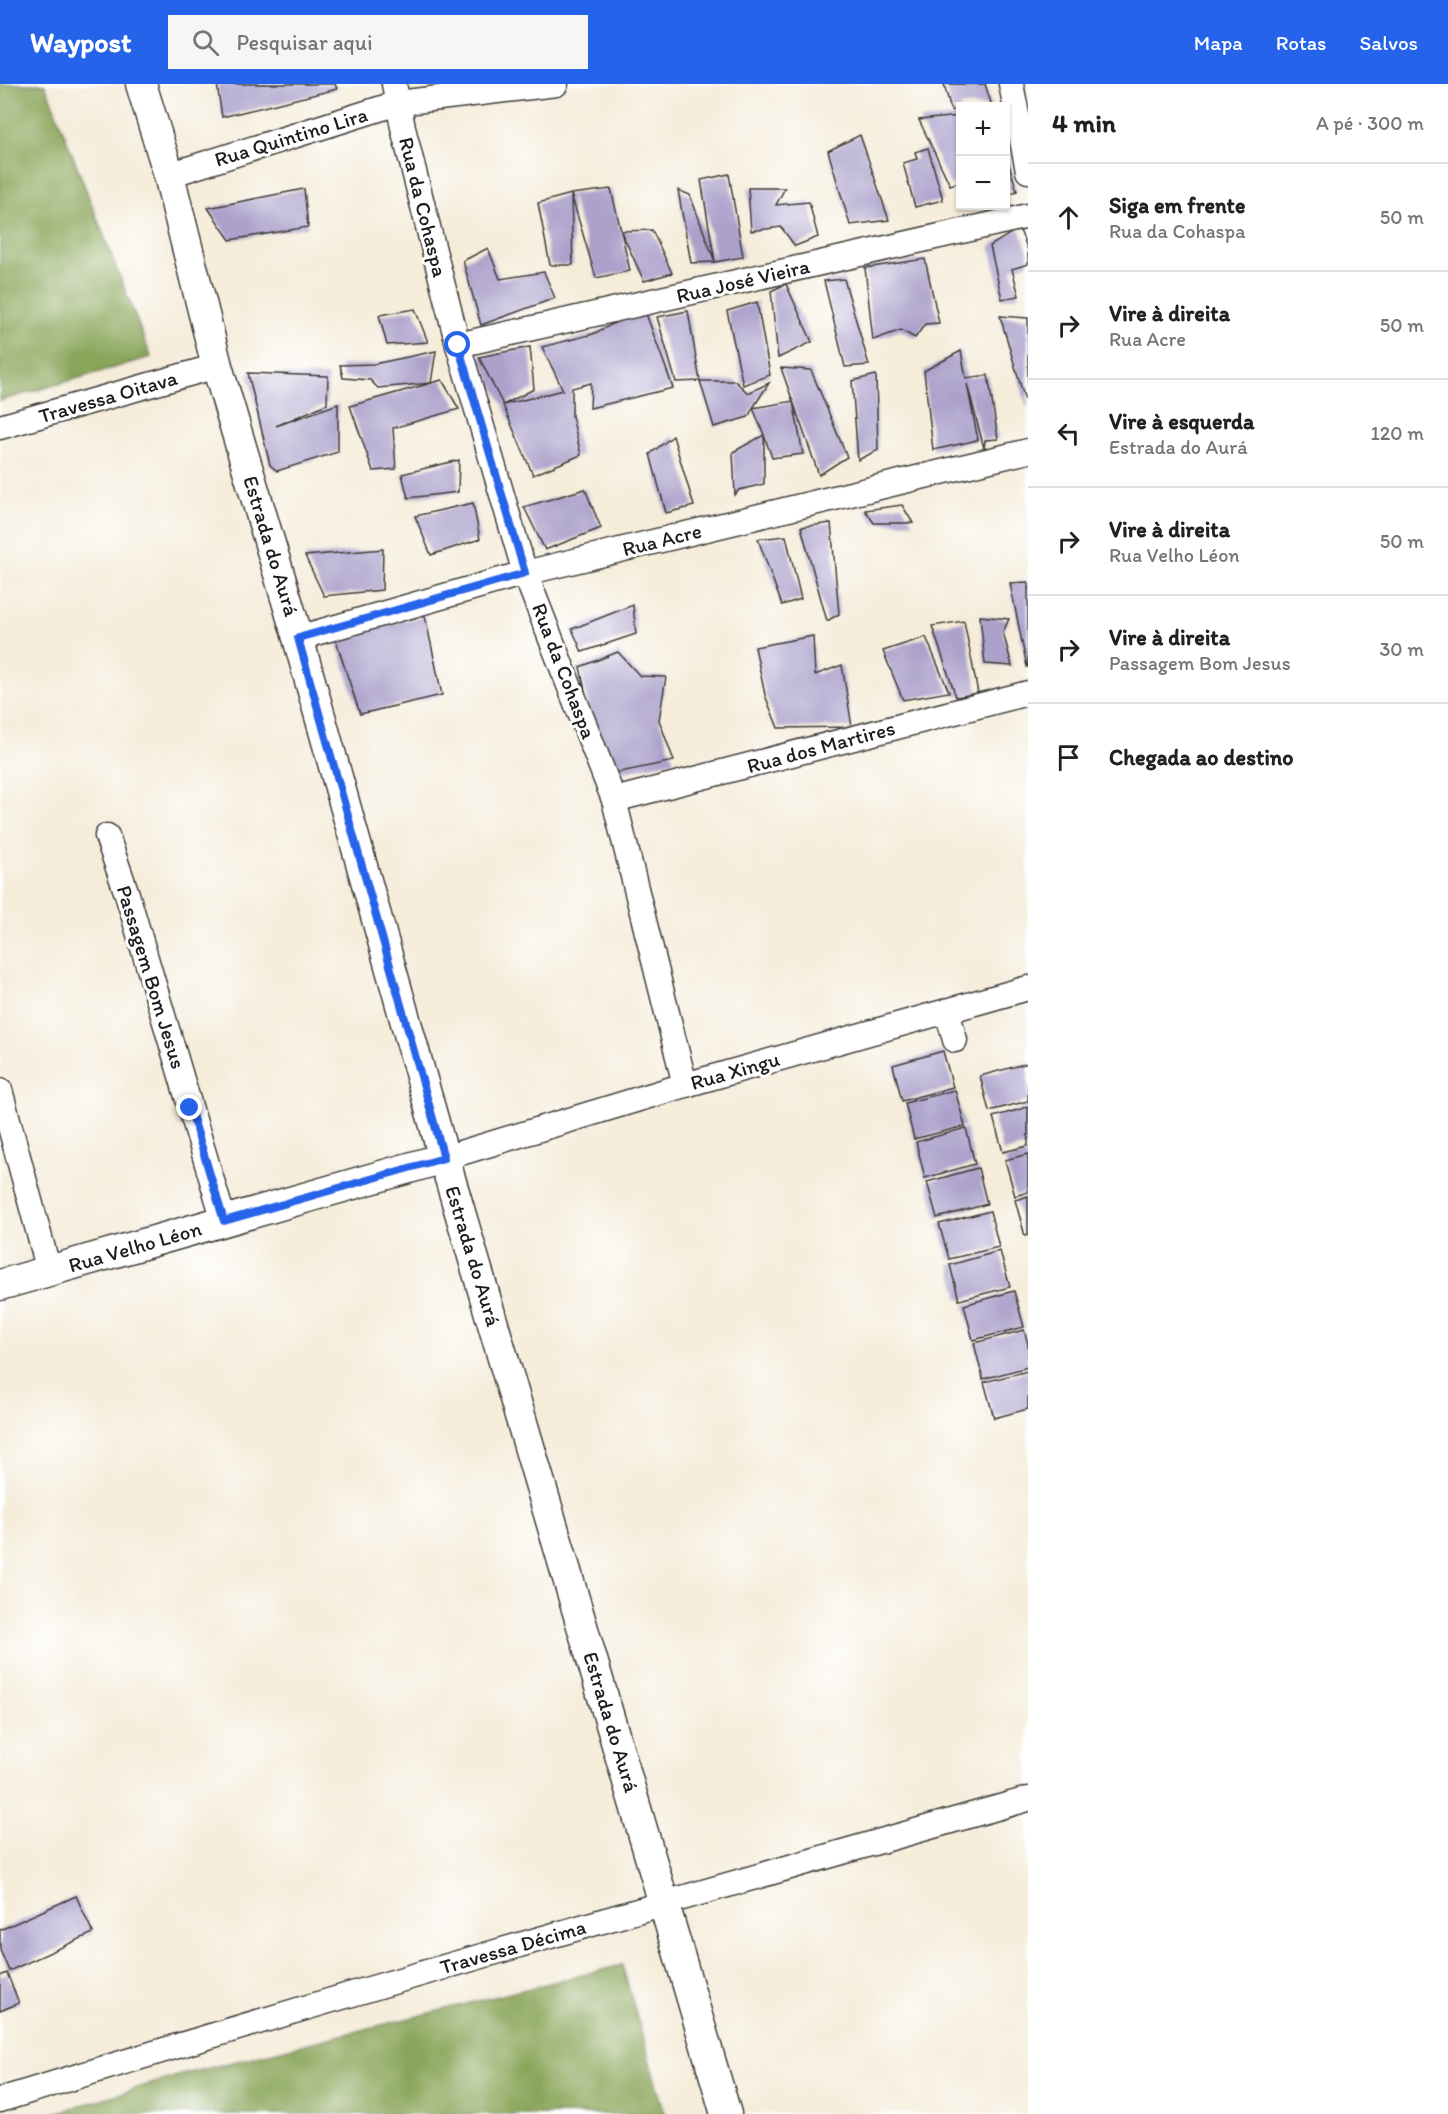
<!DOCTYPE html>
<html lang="pt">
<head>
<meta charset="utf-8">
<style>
	body { margin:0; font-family:Itim,sans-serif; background:#f6f6f6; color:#202124 }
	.controls { position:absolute; right:18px; top:18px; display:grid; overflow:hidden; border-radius:0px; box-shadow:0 2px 4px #0004 }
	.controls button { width:54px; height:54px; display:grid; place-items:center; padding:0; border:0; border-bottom:2px solid #e0e0e0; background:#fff; color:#202124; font:30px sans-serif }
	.stop { position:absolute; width:18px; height:18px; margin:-14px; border:4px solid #2563eb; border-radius:50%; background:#fff }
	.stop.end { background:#2563eb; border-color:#fff; box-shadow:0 2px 6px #0008 }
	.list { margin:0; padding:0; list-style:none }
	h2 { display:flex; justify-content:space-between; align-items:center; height:78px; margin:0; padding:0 24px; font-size:26px }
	h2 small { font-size:20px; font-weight:400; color:#757577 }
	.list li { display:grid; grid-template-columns:39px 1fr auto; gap:18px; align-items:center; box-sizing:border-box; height:108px; padding:0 24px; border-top:2px solid #e0e0e0 }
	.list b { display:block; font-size:22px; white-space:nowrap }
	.list p { margin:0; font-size:20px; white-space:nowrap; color:#757577 }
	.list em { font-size:20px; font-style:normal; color:#757577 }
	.icon { flex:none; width:33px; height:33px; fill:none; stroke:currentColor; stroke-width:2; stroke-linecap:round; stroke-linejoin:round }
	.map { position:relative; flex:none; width:1028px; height:2030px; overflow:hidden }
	header { display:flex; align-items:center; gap:36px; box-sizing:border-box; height:84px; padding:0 30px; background:#2563eb; color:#fff }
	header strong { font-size:28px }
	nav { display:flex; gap:33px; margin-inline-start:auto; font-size:21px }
	.search { width:420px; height:54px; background:#f6f6f6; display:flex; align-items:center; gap:15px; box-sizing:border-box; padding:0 21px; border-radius:0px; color:#757577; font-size:22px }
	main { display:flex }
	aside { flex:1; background:#fff }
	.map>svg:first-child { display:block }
	.forest { fill:#8aa65a; stroke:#53613b; stroke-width:1.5 }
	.building { fill:#aba1cb }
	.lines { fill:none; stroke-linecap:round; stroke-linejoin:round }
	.minor-casing { stroke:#3d3b38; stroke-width:27 }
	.tertiary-casing { stroke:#3d3b38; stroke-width:33 }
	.minor { stroke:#fff; stroke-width:24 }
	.tertiary { stroke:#fff; stroke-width:30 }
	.route { stroke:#2563eb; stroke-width:8 }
	.labels { text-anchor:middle; stroke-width:6; stroke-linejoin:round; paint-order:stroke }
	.street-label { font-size:21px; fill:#1c1c1c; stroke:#fff }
</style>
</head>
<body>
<header>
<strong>Waypost</strong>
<div class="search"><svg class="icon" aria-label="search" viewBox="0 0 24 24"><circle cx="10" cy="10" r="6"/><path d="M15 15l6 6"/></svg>Pesquisar aqui</div>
<nav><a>Mapa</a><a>Rotas</a><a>Salvos</a></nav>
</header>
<main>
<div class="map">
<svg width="1028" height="2030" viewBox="0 0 1028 2030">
	<rect width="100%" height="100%" fill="#fff"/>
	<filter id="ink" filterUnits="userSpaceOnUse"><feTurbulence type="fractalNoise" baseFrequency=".0167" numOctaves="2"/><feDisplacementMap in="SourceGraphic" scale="12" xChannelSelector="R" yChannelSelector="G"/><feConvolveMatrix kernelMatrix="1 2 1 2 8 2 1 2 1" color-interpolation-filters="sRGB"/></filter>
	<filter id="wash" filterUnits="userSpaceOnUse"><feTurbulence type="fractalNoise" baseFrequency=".008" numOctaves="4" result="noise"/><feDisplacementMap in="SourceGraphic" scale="24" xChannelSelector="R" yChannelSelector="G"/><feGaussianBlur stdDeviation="1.35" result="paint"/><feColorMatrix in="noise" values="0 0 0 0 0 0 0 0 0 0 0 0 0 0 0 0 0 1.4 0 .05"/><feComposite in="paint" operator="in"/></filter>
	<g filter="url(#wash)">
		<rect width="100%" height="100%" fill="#f5ecd9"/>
		<g class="forest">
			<polygon points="0,0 45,0 151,273 0,317"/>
			<polygon points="622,1881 665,2030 52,2030 181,1991"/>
		</g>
		<g id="blocks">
			<g class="building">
				<polygon points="217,0 335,0 337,5 222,33"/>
				<polygon points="944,0 985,0 992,22 960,22 960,27 951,26"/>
				<polygon points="960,32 960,98 950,101 919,36"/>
				<polygon points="860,51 889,136 850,141 828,67"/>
				<polygon points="928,64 943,116 915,123 903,79 917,75 915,68"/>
				<polygon points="1006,70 1017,107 1011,109 1006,94"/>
				<polygon points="729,90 743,173 715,178 691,179 678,106 690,111 715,178 701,96"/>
				<polygon points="748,104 785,104 776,121 809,118 818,153 795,162 781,143 751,147"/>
				<polygon points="304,105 308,143 230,156 208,124"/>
				<polygon points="611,105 621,147 652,146 672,189 644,197 621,147 630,187 596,194 571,110 573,181 550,181 538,119 571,110"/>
				<polygon points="1019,144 1028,166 1028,180 1012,185 1019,212 1002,215 990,162"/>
				<polygon points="488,164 500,195 544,188 555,214 481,241 463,177"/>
				<polygon points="925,175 939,239 925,240 915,254 901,246 873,256 865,184"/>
				<polygon points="844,195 869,281 845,283 824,197"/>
				<polygon points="786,200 812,258 778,274 771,207"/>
				<polygon points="757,218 770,291 743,301 727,227"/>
				<polygon points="644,224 673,304 590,324 591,299 572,304 572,332 581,371 533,391 503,321 479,273 530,263 534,305 503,321 563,306 542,263 593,250"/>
				<polygon points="415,225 428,258 387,261 379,231"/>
				<polygon points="688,227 700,297 676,298 657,233"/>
				<polygon points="1000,232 1028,234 1028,323 1027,323"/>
				<polygon points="436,267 431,299 378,304 370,296 343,294 340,281 374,280"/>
				<polygon points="961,267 966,294 988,291 998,355 985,356 984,364 967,300 978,356 933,366 924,287"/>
				<polygon points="781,284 811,286 847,373 819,391"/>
				<polygon points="248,289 328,292 327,320 276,342 338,320 338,368 277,387 270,381"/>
				<polygon points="876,291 878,366 858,376 852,297"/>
				<polygon points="442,296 459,325 393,344 396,385 373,387 350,322"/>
				<polygon points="700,297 735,297 748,309 769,299 753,324 793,317 803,370 772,374 764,351 764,400 739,406 735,411 733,368 764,351 753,324 748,333 714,343"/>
				<polygon points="673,352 694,422 666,429 650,370"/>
				<polygon points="459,376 458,408 408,414 402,390"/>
				<polygon points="585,405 601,444 545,466 524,423"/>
				<polygon points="473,419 480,455 431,471 415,432"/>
				<polygon points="902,421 913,439 874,439 865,426"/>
				<polygon points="831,439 839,530 827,537 801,443"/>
				<polygon points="786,452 801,515 782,521 758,455"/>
				<polygon points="383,465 382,506 324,512 305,472"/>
				<polygon points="1028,498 1028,583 1027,583 1010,499"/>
				<polygon points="633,521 636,550 582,568 572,545"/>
				<polygon points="425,532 442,611 360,630 334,551"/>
				<polygon points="980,532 1009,535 1003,548 1012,582 985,580"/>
				<polygon points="964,537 978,609 956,613 932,542"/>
				<polygon points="813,552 815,591 842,581 852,643 778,644 765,611 755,563"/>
				<polygon points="926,553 949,608 903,616 883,567"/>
				<polygon points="618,568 640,592 666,593 659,636 674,677 606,691 595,655 580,583"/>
				<polygon points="943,967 953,1003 902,1017 893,981"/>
				<polygon points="1028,979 1028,1017 989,1027 980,992"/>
				<polygon points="955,1006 965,1042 914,1055 905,1019"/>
				<polygon points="1028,1023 1028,1062 1003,1068 993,1033"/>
				<polygon points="966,1044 975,1080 925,1094 916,1058"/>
				<polygon points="1028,1070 1028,1108 1015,1112 1005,1076"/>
				<polygon points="978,1084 987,1120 937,1134 927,1098"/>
				<polygon points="1028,1112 1028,1151 1025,1152 1015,1116"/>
				<polygon points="990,1127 999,1163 949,1175 939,1140"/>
				<polygon points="1000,1167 1010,1203 959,1216 950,1181"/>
				<polygon points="1014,1207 1024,1243 973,1256 964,1221"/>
				<polygon points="1024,1246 1028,1260 1028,1283 983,1295 974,1259"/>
				<polygon points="1028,1287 1028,1325 994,1334 984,1298"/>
				<polygon points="76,1812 93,1849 9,1887 0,1866 0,1846"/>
				<polygon points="7,1889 19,1919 0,1927 0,1892"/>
			</g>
		</g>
	</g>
	<g filter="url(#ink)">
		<use href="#blocks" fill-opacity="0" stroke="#3d3b38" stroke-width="1.5"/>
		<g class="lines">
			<g class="minor-casing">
				<g id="minor">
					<polyline points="394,0 404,48 458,261 525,489 614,716 685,1001"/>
					<polyline points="1011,0 1028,87"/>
					<polyline points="169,91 398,19 556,0"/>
					<polyline points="458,261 1028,132"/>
					<polyline points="0,343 217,282"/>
					<polyline points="298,554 525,489 1028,367"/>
					<polyline points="614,716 1028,609"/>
					<polyline points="107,752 127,810 224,1137"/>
					<polyline points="947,927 955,956"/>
					<polyline points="0,1006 49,1187"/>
					<polyline points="444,1074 685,1001 1028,904"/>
					<path d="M 0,2016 C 341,1911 685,1813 1028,1715"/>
				</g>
			</g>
			<g class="tertiary-casing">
				<g id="tertiary">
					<polyline points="141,0 169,91 217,282 298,554 444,1074 726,2030"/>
					<polyline points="0,1201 444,1074"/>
				</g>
			</g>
			<use href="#minor" class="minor"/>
			<use href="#tertiary" class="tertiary"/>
		</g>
	</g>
	<g class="lines" filter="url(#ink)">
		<polyline class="route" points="190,1024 224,1137 444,1074 298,554 525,489 458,261"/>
	</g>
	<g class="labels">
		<g class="street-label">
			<text transform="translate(291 53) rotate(-17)" y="7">Rua Quintino Lira</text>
			<text transform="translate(423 123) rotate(76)" y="7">Rua da Cohaspa</text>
			<text transform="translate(743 197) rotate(-13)" y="7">Rua José Vieira</text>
			<text transform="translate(108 313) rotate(-16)" y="7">Travessa Oitava</text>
			<text transform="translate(662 456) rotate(-14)" y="7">Rua Acre</text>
			<text transform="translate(271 462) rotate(73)" y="7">Estrada do Aurá</text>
			<text transform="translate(564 587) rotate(69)" y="7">Rua da Cohaspa</text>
			<text transform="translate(821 663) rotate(-15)" y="7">Rua dos Martires</text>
			<text transform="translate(151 893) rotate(73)" y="7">Passagem Bom Jesus</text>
			<text transform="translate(735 987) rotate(-16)" y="7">Rua Xingu</text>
			<text transform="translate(135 1163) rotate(-16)" y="7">Rua Velho Léon</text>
			<text transform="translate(473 1172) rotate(73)" y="7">Estrada do Aurá</text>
			<text transform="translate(611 1638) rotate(73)" y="7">Estrada do Aurá</text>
			<text transform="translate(513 1863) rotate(-16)" y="7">Travessa Décima</text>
		</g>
	</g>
</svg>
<div class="controls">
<button>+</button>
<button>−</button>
</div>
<div class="stop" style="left:458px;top:261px"></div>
<div class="stop end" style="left:190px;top:1024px"></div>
</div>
<aside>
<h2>4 min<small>A pé · 300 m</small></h2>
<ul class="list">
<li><svg class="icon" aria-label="ahead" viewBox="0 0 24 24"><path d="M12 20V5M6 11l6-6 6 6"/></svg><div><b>Siga em frente</b><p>Rua da Cohaspa</p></div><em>50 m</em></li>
<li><svg class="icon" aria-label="right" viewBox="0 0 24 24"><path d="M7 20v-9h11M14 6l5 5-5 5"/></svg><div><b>Vire à direita</b><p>Rua Acre</p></div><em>50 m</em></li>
<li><svg class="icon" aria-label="left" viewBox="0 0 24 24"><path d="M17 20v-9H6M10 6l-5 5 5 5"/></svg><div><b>Vire à esquerda</b><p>Estrada do Aurá</p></div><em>120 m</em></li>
<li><svg class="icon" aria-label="right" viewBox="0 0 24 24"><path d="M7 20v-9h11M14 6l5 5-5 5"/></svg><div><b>Vire à direita</b><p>Rua Velho Léon</p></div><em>50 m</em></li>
<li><svg class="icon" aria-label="right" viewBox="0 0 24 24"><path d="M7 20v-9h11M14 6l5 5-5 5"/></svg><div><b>Vire à direita</b><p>Passagem Bom Jesus</p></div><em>30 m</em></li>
<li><svg class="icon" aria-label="arrive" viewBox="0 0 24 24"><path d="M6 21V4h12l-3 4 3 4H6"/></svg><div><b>Chegada ao destino</b></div></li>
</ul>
</aside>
</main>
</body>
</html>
